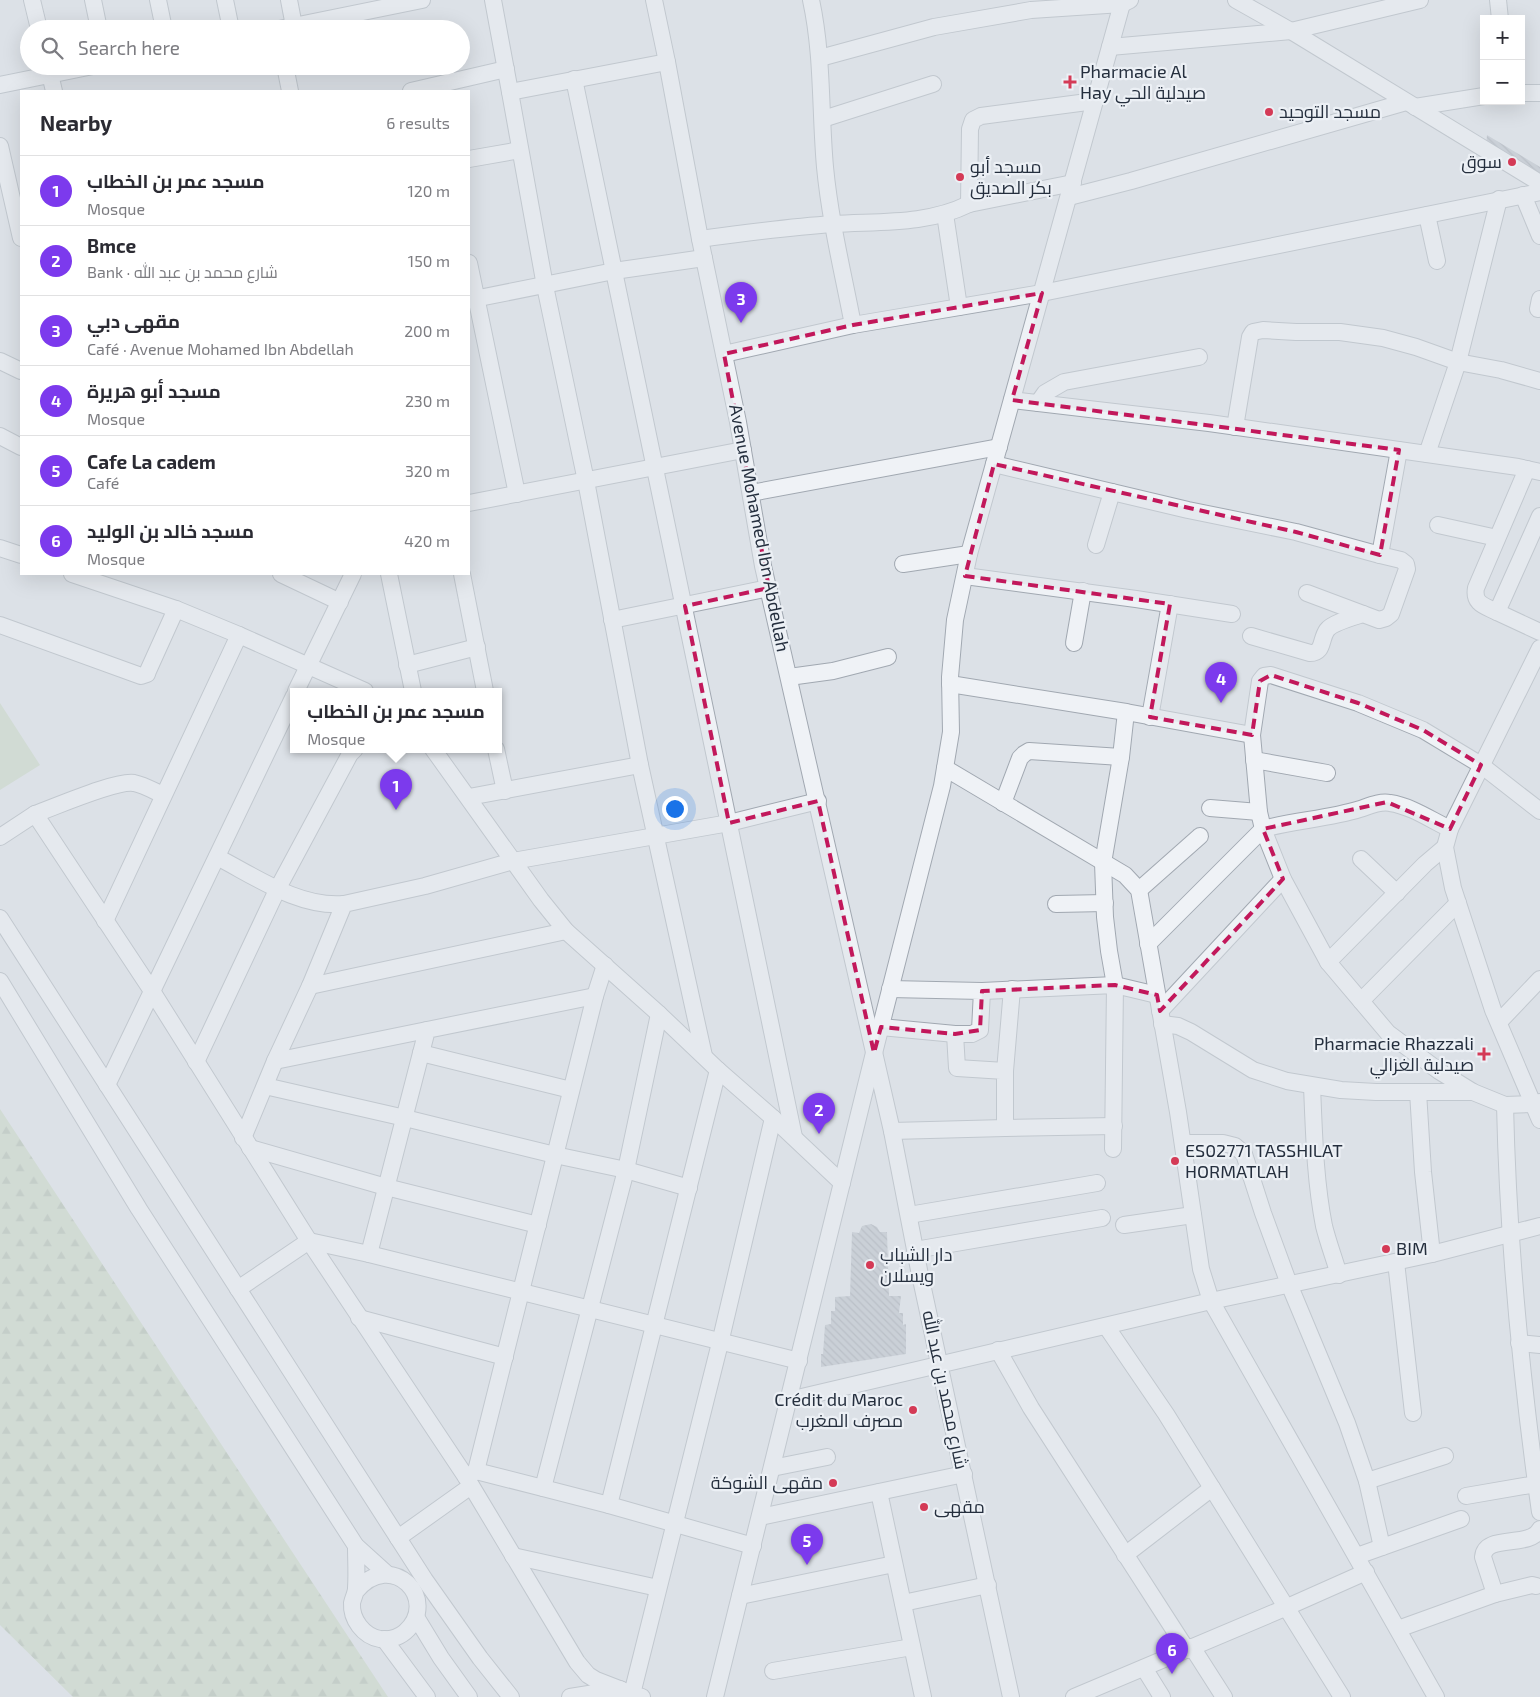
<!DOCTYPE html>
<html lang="en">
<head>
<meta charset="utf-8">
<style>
	body { margin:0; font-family:"Exo 2",Cairo,sans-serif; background:#f7f7f7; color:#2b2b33 }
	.controls { position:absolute; right:15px; top:15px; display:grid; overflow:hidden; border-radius:0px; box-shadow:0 5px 20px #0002 }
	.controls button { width:45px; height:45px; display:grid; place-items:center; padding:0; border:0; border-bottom:1px solid #e1e1e2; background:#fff; color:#2b2b33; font:25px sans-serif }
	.you { position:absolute; left:674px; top:808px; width:18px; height:18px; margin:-12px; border:4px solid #fff; border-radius:50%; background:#1a73e8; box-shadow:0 0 0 8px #1a73e833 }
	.badge { display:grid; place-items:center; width:32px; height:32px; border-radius:50%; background:#7c3aed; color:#fff; font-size:16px; font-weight:700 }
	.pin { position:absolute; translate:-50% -41px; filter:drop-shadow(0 1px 2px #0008) }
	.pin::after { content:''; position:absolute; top:26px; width:18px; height:15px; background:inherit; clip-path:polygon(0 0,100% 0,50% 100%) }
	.popup { position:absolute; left:290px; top:688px; width:212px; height:65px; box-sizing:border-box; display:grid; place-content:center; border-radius:0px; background:#fff; filter:drop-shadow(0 1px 4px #0005); font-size:16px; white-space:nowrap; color:#7c7c81 }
	.popup b { font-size:19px; color:#2b2b33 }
	.popup::after { content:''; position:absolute; left:50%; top:100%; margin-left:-10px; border:10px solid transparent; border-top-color:#fff }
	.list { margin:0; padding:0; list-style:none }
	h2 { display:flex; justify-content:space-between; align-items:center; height:65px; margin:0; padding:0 20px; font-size:21px }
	h2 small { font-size:16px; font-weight:400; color:#7c7c81 }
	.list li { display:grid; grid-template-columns:32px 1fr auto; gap:15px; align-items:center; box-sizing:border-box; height:70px; padding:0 20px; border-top:1px solid #e1e1e2 }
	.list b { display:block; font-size:19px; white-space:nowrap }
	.list p { margin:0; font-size:16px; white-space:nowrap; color:#7c7c81 }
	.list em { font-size:16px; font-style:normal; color:#7c7c81 }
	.icon { flex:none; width:28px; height:28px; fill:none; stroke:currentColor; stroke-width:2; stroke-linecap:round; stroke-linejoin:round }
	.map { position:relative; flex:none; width:1540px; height:1697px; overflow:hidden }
	.search { position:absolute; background:#fff; box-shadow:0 5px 20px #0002; left:20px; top:20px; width:450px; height:55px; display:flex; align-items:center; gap:12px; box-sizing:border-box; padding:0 18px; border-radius:28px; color:#7c7c81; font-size:19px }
	.panel { position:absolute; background:#fff; box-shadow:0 5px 20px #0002; left:20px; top:90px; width:450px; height:485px; border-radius:0px }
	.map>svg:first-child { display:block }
	.green { fill:#c3d2bd }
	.forest { fill:url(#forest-firs) }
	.building { fill:url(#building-back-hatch) }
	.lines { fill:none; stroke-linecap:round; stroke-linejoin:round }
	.minor-casing { stroke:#a1a8b1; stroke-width:18 }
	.minor { stroke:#eff2f6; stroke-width:16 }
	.marked { fill:none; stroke:#c2185b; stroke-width:4; stroke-dasharray:10 6; stroke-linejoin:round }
	.poi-dot { fill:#d43a56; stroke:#ecf0f5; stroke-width:2 }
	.labels { text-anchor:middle; stroke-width:4.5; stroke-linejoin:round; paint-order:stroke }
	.poi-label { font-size:18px; fill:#252f3e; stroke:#ecf0f5; text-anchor:start }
	.street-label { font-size:18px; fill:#252f3e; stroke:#ecf0f5 }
</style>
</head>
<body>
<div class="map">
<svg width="1540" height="1697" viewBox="0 0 1540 1697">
	<defs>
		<pattern id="forest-firs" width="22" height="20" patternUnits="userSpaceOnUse" patternTransform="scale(1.25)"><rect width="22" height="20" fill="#c3d2bd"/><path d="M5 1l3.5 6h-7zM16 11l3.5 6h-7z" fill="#a7b5a4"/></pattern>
		<pattern id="building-back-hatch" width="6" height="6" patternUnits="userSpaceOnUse" patternTransform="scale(1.25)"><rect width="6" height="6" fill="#b4bac4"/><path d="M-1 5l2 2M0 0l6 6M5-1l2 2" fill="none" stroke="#9298a1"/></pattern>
	</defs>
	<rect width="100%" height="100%" fill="#dce1e7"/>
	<polygon class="green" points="0,703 40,765 0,790"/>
	<polygon class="forest" points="0,1109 388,1697 73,1697 0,1625"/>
	<g class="building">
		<polygon points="1487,135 1540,167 1540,193 1485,158"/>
		<polygon points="871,1224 877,1227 880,1232 887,1232 889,1296 901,1296 899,1313 903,1313 903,1325 906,1324 906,1354 821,1367 821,1354 823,1354 825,1325 831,1324 831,1311 835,1311 835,1297 850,1296 852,1232 859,1233 862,1226"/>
	</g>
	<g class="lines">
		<g class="minor-casing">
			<g id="minor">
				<polyline points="32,0 39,29"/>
				<polyline points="93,0 99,29"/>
				<polyline points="158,0 164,29"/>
				<polyline points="225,0 231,29"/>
				<polyline points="289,0 294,26"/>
				<polyline points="493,0 510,92 667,62"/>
				<polyline points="654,0 667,62 700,239 738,422 763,566 892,1131 919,1270 1011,1697"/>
				<path d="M 811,0 C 823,55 820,111 825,167 C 830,220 843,273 853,325"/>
				<polyline points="1236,0 1291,31 1540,183"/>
				<polyline points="1498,0 1500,19"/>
				<polyline points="279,29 422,0"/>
				<polyline points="1110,47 1291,31 1420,0"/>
				<polyline points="820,58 934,27 1031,10 1122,4 1130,0"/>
				<polyline points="48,66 54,91"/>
				<polyline points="285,66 290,91"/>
				<polyline points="574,79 794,1137"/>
				<polyline points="0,85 93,66"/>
				<polyline points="411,91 506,69"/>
				<polyline points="510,92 545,286 586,481 640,765 704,1056"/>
				<polyline points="1521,93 1540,93"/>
				<polyline points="1415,107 1484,96"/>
				<polyline points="823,119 933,84"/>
				<polyline points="0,146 21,238"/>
				<polyline points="469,159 520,150"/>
				<polyline points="1073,183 969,204 970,129 973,120 981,116 1095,101"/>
				<polyline points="1523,195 1540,236"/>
				<polyline points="1069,197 1131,181 1406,102"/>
				<polyline points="945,214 959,307"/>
				<polyline points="1427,215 1437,261"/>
				<path d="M 700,239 C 744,233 789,227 833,224 C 879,221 927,225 969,204"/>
				<polyline points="469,263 517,494"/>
				<polyline points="469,300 614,271 704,258"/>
				<polyline points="1538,309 1540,299"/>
				<polyline points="724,354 853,325 1042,293 1540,192"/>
				<polyline points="0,361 21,371"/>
				<polyline points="1012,400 1209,423 1518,467 1540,472"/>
				<polyline points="1038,403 1045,393 1064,382 1199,357"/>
				<polyline points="1235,427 1250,337 1253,332 1263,330 1296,332 1340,332 1383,338 1416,347 1458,362 1501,370 1540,381"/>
				<polyline points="0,436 21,447"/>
				<polyline points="1427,454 1458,362 1499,199"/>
				<polyline points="994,464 1188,510 1296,532 1380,555"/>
				<path d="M 1527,469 L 1476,588 C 1473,604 1485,606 1497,612 L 1540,516"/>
				<polyline points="751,493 999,447"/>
				<polyline points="469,503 743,450"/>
				<polyline points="1438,525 1497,538"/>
				<polyline points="1096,545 1112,492"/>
				<polyline points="0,548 21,555"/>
				<polyline points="903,564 969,554"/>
				<polyline points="72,574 176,609 239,635 365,691"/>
				<polyline points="281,574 340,602"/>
				<polyline points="389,574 413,691"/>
				<polyline points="462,574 485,691"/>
				<polyline points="965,576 1136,599 1232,614"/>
				<polyline points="1307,593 1379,620 1386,618 1391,614 1407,569 1406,564 1401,560 1380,555 1399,450"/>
				<polyline points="1497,612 1540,632"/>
				<polyline points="612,620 769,588"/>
				<polyline points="0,625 141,676 147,674 148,671 176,609"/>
				<path d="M 1251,636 L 1310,653 C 1324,653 1320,640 1327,630 C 1332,623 1354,617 1363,614"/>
				<polyline points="1074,643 1083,591"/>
				<polyline points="1540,648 1450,829 1445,847 1453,888 1493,1010 1540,1120"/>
				<polyline points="407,665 477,647"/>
				<polyline points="789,677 833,671 888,657"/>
				<polyline points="950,684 1126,712 1252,735"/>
				<polyline points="296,691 353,574"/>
				<polyline points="1126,712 1121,757 1103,863 1105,917 1109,951 1115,985 1157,995"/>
				<polyline points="1150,717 1170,604"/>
				<polyline points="433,749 541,900 566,931 659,1014 718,1070 773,1118 842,1183"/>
				<polyline points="496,749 505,791"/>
				<polyline points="1254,760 1327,773"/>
				<polyline points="945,768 1125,875 1139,890 1178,1112 1201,1269 1211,1301 1436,1697"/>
				<polyline points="469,797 640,765"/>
				<polyline points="1003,803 1020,758 1024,754 1029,751 1121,757"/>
				<polyline points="1210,808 1259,812"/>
				<path d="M 35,814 C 55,807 116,780 134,783 C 144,785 154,791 163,795"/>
				<path d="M 1450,829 C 1431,820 1411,806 1390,803 C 1380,801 1369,806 1360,809 C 1328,819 1295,820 1263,829 L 1259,812 L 1252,735 L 1260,681 L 1264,676 L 1271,675 L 1358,703 L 1423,730 L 1481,765 L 1540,811"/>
				<polyline points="0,837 35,814 152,991 309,1241 466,1477"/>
				<path d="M 217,857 C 256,877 299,908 344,904"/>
				<polyline points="1361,859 1397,893"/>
				<polyline points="1139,890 1200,836"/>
				<polyline points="1056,904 1105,903"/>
				<polyline points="0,918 425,1580 480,1658 511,1697"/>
				<polyline points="105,921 239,635"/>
				<polyline points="1148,944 1263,829 1283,879 1328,962 1388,1033 1439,1071 1473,1092 1505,1105 1533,1104 1540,1102"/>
				<polyline points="1328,962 1425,864 1445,847"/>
				<polyline points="0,981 139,1209 356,1546 387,1574"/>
				<polyline points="310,986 566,931"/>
				<polyline points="982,991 1115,985 1113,1149"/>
				<polyline points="1361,1001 1458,903"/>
				<polyline points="1160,1011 1283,879"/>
				<polyline points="1499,1022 1540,979"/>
				<polyline points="1162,1024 1178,1026 1191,1032 1253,1070 1287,1081 1341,1090 1376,1092 1473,1092"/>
				<polyline points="881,1027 955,1034 972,1034 980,1030 982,991 890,989"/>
				<polyline points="421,1053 571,1090"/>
				<polyline points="275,1061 427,1030"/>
				<polyline points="196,1062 278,888 350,754 355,749"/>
				<polyline points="718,1070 609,1505 753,1546"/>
				<polyline points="1005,1071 1012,989"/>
				<polyline points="107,1085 294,696"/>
				<polyline points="265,1086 405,1118 555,1155 626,1170 689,1188"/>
				<path d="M 1312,1086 C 1314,1133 1315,1180 1324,1226 C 1328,1242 1334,1258 1339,1275"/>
				<polyline points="1418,1092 1423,1172 1432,1254"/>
				<path d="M 1505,1105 C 1508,1242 1521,1377 1540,1512"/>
				<polyline points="1005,1128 1114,1126"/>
				<polyline points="892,1131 1005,1128 1005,1071 957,1068 955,1034"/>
				<polyline points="243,1138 275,1061 310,986 344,904 425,886 513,861 729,823 818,801"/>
				<polyline points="1183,1143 1223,1143 1235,1146 1244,1154 1263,1213 1289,1284 1347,1423 1367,1481 1382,1547"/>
				<polyline points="250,1148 386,1187 538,1225"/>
				<polyline points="909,1215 1097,1183"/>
				<polyline points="1124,1225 1193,1215"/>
				<polyline points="915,1250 1102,1218"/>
				<polyline points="369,1254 427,1030 595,996"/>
				<polyline points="1396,1262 1413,1413"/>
				<polyline points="238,1289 309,1241 369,1254 799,1361"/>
				<polyline points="359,1318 505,1357"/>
				<polyline points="1106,1326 1166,1414 1342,1697"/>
				<polyline points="1519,1343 1540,1345"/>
				<polyline points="998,1350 1031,1408 1187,1650"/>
				<polyline points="789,1400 1211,1301 1432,1254 1540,1226"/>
				<polyline points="772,1468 827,1457"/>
				<polyline points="475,1472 466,1477 577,1662 588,1675 596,1680 632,1694"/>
				<polyline points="1367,1481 1445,1456"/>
				<polyline points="543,1488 476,1471 595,996 605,965"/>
				<polyline points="879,1492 923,1697"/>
				<polyline points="1466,1496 1536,1484"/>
				<polyline points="609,1505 543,1488 626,1170 659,1014"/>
				<polyline points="760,1517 964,1474"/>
				<polyline points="398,1538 471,1486"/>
				<path d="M 356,1546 C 356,1560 357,1574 356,1588 C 356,1593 353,1598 352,1603 C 351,1619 363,1636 380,1639 C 388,1640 398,1638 405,1632 C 441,1600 392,1548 356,1591"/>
				<polyline points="1125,1555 1212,1488"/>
				<polyline points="513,1556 658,1588"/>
				<polyline points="1357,1556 1461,1519"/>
				<path d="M 1536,1586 L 1532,1585 L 1495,1594 L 1483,1557 C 1485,1533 1530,1549 1540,1529"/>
				<polyline points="740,1596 894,1564"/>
				<polyline points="903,1603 988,1585"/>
				<polyline points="416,1617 441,1658 469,1697"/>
				<polyline points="1398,1629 1495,1594"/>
				<polyline points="384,1639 427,1697"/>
				<polyline points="1192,1647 1224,1697"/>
				<polyline points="1144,1668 1162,1697"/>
				<polyline points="773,1671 912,1647"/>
				<polyline points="570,1697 620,1689"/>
				<polyline points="642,1697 632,1694 720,1343 773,1118"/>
				<polyline points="715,1697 874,1053 942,786 951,732 950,677 955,620 969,554 1123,0"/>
				<polyline points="1074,1697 1285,1608 1366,1572"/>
			</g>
		</g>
		<use href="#minor" class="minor"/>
	</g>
	<path d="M0 0H1540V1697H0ZM 1042,293 L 1012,400 L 1399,450 L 1380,555 L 1296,532 L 994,464 L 965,576 L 1170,604 L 1150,717 L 1252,735 L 1260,681 L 1271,675 L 1358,703 L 1423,730 L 1481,765 L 1450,829 L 1387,802 L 1263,829 L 1283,879 L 1160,1011 L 1157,995 L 1115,985 L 982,991 L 980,1030 L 955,1034 L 881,1027 L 874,1053 L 818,801 L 729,823 L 685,606 L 769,588 L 724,354 L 853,325 Z" fill="#dce1e7" fill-opacity=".55" fill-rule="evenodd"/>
	<path class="marked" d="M 1042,293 L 1012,400 L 1399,450 L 1380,555 L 1296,532 L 994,464 L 965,576 L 1170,604 L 1150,717 L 1252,735 L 1260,681 L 1271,675 L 1358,703 L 1423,730 L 1481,765 L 1450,829 L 1387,802 L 1263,829 L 1283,879 L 1160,1011 L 1157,995 L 1115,985 L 982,991 L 980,1030 L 955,1034 L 881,1027 L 874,1053 L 818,801 L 729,823 L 685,606 L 769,588 L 724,354 L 853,325 Z"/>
	<g class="poi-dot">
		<path d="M1067.5 74.5h5v5h5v5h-5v5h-5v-5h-5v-5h5z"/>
		<circle cx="1269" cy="112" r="5"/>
		<circle cx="1512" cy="162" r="5"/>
		<circle cx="960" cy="177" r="5"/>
		<path d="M1481.5 1046.5h5v5h5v5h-5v5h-5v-5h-5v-5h5z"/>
		<circle cx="1175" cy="1161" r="5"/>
		<circle cx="1386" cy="1249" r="5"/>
		<circle cx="870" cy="1265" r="5"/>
		<circle cx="913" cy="1410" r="5"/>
		<circle cx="833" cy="1483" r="5"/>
		<circle cx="924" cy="1507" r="5"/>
	</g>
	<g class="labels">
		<g class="poi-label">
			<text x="1080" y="78">Pharmacie Al<tspan x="1080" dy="21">Hay صيدلية الحي</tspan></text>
			<text x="1279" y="118">مسجد التوحيد</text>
			<text x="1502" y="168" text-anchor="end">سوق</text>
			<text x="970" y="173">مسجد أبو<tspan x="970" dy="21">بكر الصديق</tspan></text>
			<text x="1474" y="1050" text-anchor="end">Pharmacie Rhazzali<tspan x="1474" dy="21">صيدلية الغزالي</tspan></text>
			<text x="1185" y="1157">ES02771 TASSHILAT<tspan x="1185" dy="21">HORMATLAH</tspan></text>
			<text x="1396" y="1255">BIM</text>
			<text x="880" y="1261">دار الشباب<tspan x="880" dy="21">ويسلان</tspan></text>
			<text x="903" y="1406" text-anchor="end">Crédit du Maroc<tspan x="903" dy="21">مصرف المغرب</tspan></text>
			<text x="823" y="1489" text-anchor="end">مقهى الشوكة</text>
			<text x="934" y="1513">مقهى</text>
		</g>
		<g class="street-label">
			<text transform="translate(759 528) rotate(79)" y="6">Avenue Mohamed Ibn Abdellah</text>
			<text transform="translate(945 1390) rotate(78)" y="6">شارع محمد بن عبد الله</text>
		</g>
	</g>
</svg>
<div class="controls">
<button>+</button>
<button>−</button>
</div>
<div class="you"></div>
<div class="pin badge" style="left:396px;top:810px">1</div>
<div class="popup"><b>مسجد عمر بن الخطاب</b>Mosque</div>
<div class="pin badge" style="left:819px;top:1134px">2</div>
<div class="pin badge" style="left:741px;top:323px">3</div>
<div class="pin badge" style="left:1221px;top:703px">4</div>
<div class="pin badge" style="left:807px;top:1565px">5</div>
<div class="pin badge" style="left:1172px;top:1674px">6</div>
<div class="search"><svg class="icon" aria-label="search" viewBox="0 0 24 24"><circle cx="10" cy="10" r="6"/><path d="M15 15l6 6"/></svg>Search here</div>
<section class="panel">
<h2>Nearby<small>6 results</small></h2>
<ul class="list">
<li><span class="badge">1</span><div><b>مسجد عمر بن الخطاب</b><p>Mosque</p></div><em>120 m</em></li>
<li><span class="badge">2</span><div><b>Bmce</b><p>Bank · شارع محمد بن عبد الله</p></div><em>150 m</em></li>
<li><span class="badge">3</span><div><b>مقهى دبي</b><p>Café · Avenue Mohamed Ibn Abdellah</p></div><em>200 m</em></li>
<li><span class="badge">4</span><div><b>مسجد أبو هريرة</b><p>Mosque</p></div><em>230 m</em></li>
<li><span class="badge">5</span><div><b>Cafe La cadem</b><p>Café</p></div><em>320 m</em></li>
<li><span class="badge">6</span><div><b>مسجد خالد بن الوليد</b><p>Mosque</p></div><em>420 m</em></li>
</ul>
</section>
</div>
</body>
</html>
